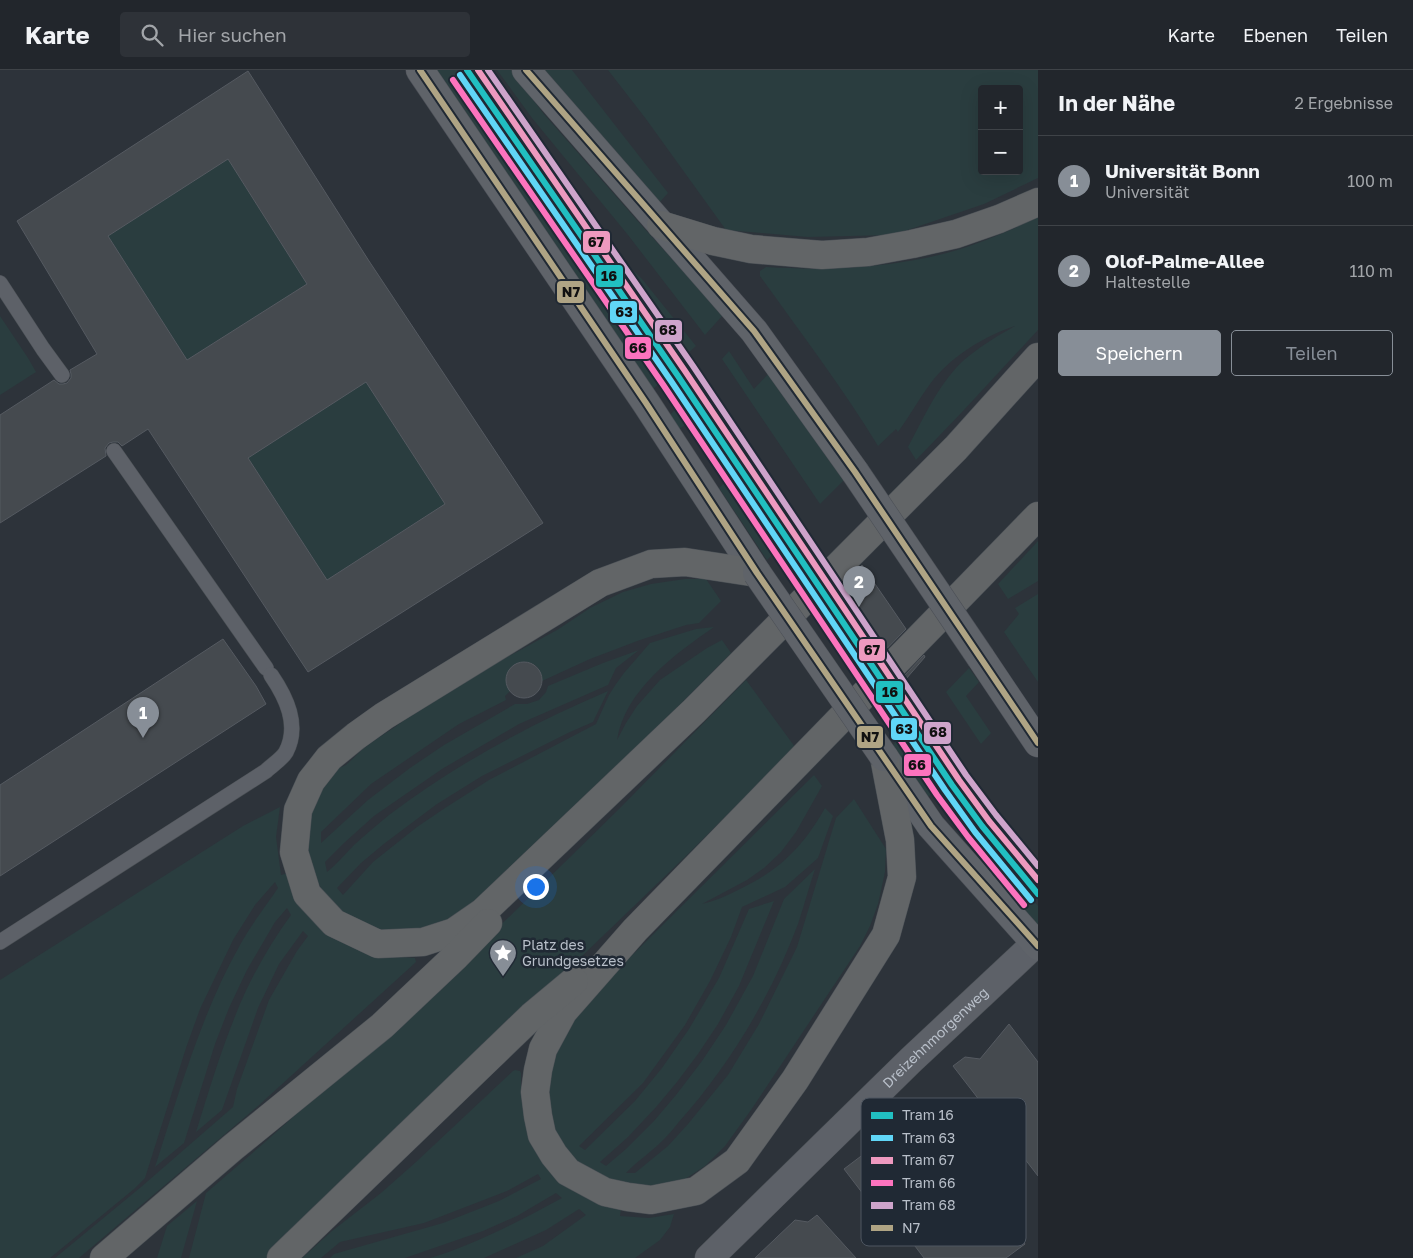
<!DOCTYPE html>
<html lang="de">
<head>
<meta charset="utf-8">
<style>
	body { margin:0; font-family:"Golos Text",sans-serif; background:#2e3238; color:#f1f3f6 }
	.controls { position:absolute; right:15px; top:15px; display:grid; overflow:hidden; border-radius:5px; box-shadow:0 5px 20px #0002 }
	.controls button { width:45px; height:45px; display:grid; place-items:center; padding:0; border:0; border-bottom:1px solid #3f4348; background:#22262c; color:#f1f3f6; font:25px sans-serif }
	.you { position:absolute; left:535px; top:816px; width:18px; height:18px; margin:-12px; border:4px solid #fff; border-radius:50%; background:#1a73e8; box-shadow:0 0 0 8px #1a73e833 }
	.badge { display:grid; place-items:center; width:32px; height:32px; border-radius:50%; background:#878e97; color:#fff; font-size:16px; font-weight:700 }
	.pin { position:absolute; translate:-50% -41px; filter:drop-shadow(0 1px 2px #0008) }
	.pin::after { content:''; position:absolute; top:26px; width:18px; height:15px; background:inherit; clip-path:polygon(0 0,100% 0,50% 100%) }
	.list { margin:0; padding:0; list-style:none }
	h2 { display:flex; justify-content:space-between; align-items:center; height:65px; margin:0; padding:0 20px; font-size:21px }
	h2 small { font-size:16px; font-weight:400; color:#a2a5a9 }
	.list li { display:grid; grid-template-columns:32px 1fr auto; gap:15px; align-items:center; box-sizing:border-box; height:90px; padding:0 20px; border-top:1px solid #3f4348 }
	.list b { display:block; font-size:19px; white-space:nowrap }
	.list p { margin:0; font-size:16px; white-space:nowrap; color:#a2a5a9 }
	.list em { font-size:16px; font-style:normal; color:#a2a5a9 }
	.actions { display:flex; gap:10px; padding:15px 20px }
	.actions a { flex:1; padding:11px 0; border:1px solid #878e97; border-radius:5px; text-align:center; font-size:18px; color:#878e97 }
	.actions .main { background:#878e97; color:#fff }
	.icon { flex:none; width:28px; height:28px; fill:none; stroke:currentColor; stroke-width:2; stroke-linecap:round; stroke-linejoin:round }
	.map { position:relative; flex:none; width:1038px; height:1188px; overflow:hidden }
	header { display:flex; align-items:center; gap:30px; box-sizing:border-box; height:70px; padding:0 25px; background:#22262c; border-bottom:1px solid #3f4348 }
	header strong { font-size:24px }
	nav { display:flex; gap:28px; margin-inline-start:auto; font-size:18px }
	.search { width:350px; height:45px; background:#2e3238; display:flex; align-items:center; gap:12px; box-sizing:border-box; padding:0 18px; border-radius:5px; color:#a2a5a9; font-size:19px }
	main { display:flex }
	aside { flex:1; background:#22262c }
	.map>svg:first-child { display:block }
	.green { fill:#2a3d3f; fill-rule:evenodd }
	.building { fill:#454a4f; stroke:#555a61; fill-rule:evenodd }
	.lines { fill:none; stroke-linecap:round; stroke-linejoin:round }
	.service-casing { stroke:#4a4f54; stroke-width:16 }
	.minor-casing { stroke:#4a4f54; stroke-width:29 }
	.primary-casing { stroke:#4b4f56; stroke-width:29 }
	.motorway-casing { stroke:#494f55; stroke-width:29 }
	.service { stroke:#5d6168; stroke-width:15 }
	.minor { stroke:#5d6168; stroke-width:28 }
	.primary { stroke:#5f6369; stroke-width:28 }
	.motorway { stroke:#626567; stroke-width:28 }
	.primary-bridge-casing { stroke:#4b4f56; stroke-width:29; stroke-linecap:butt }
	.primary-bridge { stroke:#5f6369; stroke-width:28 }
	.bus-1-casing { stroke:#202934; stroke-width:10 }
	.bus-1 { stroke:#afa484; stroke-width:6 }
	.tram-1-casing { stroke:#202934; stroke-width:10 }
	.tram-2-casing { stroke:#202934; stroke-width:10 }
	.tram-3-casing { stroke:#202934; stroke-width:10 }
	.tram-4-casing { stroke:#202934; stroke-width:10 }
	.tram-5-casing { stroke:#202934; stroke-width:10 }
	.tram-1 { stroke:#21bfc1; stroke-width:6 }
	.tram-2 { stroke:#60d6f7; stroke-width:6 }
	.tram-3 { stroke:#ee99bf; stroke-width:6 }
	.tram-4 { stroke:#fc73be; stroke-width:6 }
	.tram-5 { stroke:#cea4cb; stroke-width:6 }
	.labels { text-anchor:middle; stroke-width:5; stroke-linejoin:round; paint-order:stroke }
	.poi-label { font-size:14px; fill:#b8bfc9; stroke:#202934; text-anchor:start }
	.street-label { font-size:14px; fill:#b8bfc9; stroke:#202934 }
	.key { fill:#202934; stroke:#4e5661; stroke-width:1 }
	.key-label { font-size:14px; fill:#b8bfc9 }
	.line-badge { stroke:#202934; stroke-width:2 }
	.pale-badge-label { font-size:14px; text-anchor:middle; font-weight:bold; fill:#111 }
</style>
</head>
<body>
<header>
<strong>Karte</strong>
<div class="search"><svg class="icon" aria-label="search" viewBox="0 0 24 24"><circle cx="10" cy="10" r="6"/><path d="M15 15l6 6"/></svg>Hier suchen</div>
<nav><a>Karte</a><a>Ebenen</a><a>Teilen</a></nav>
</header>
<main>
<div class="map">
<svg width="1038" height="1188" viewBox="0 0 1038 1188">
	<rect width="100%" height="100%" fill="#2d333a"/>
	<g class="green">
		<polygon points="434,0 459,0 669,305 653,319"/>
		<polygon points="497,0 511,0 543,43 643,157 723,245 705,265 628,165 532,48"/>
		<polygon points="544,0 572,0 668,123 658,134"/>
		<path d="M 608,0 L 1038,0 L 1038,108 L 984,134 L 893,165 L 808,167 L 726,160 L 646,49 ZM 982,19 L 1019,19 L 1019,101 L 982,101 Z"/>
		<polygon points="228,89 307,214 187,290 108,166"/>
		<path d="M 1038,147 L 1038,260 L 963,341 L 916,390 L 908,377 C 922,351 935,321 956,298 C 967,286 982,276 996,267 C 1002,263 1009,260 1015,256 C 984,266 950,287 930,314 C 919,329 909,347 898,362 L 896,359 L 878,376 C 842,317 800,262 760,206 L 760,201 L 766,197 C 815,200 866,199 915,190 C 958,183 999,166 1038,147 Z"/>
		<polygon points="617,185 642,209 696,276 677,293 609,192"/>
		<polygon points="0,246 28,288 36,302 0,325"/>
		<polygon points="729,281 754,319 769,303 846,408 820,434 722,289"/>
		<polygon points="366,312 445,434 327,510 248,388"/>
		<polygon points="684,330 783,474 767,490 719,418 728,409 690,352 679,359 670,345"/>
		<polygon points="1038,471 1038,511 1008,529 998,514"/>
		<path d="M 685,509 L 706,509 L 721,531 L 699,553 L 686,555 L 640,570 L 590,589 L 542,611 C 542,580 494,589 510,621 L 505,626 L 506,630 L 459,654 L 371,714 L 321,762 L 321,773 L 368,730 L 410,698 L 444,675 L 515,634 L 527,634 L 539,630 L 546,622 L 548,616 L 603,593 L 639,580 L 616,598 L 608,615 L 519,654 L 442,699 L 374,746 L 344,773 L 325,792 L 327,802 C 337,794 345,784 354,775 C 365,765 377,755 389,745 C 456,694 531,654 608,621 L 593,652 L 570,662 L 482,706 L 437,734 L 385,773 L 361,793 L 337,818 L 343,825 L 373,792 L 417,757 L 445,738 L 489,710 L 596,654 L 609,625 L 616,614 L 624,603 L 650,573 L 696,559 L 714,557 C 675,584 625,620 617,670 L 626,653 L 637,636 L 660,610 L 707,578 L 722,570 L 731,583 L 649,666 L 479,828 L 459,843 L 428,859 L 384,862 L 349,847 L 333,834 L 321,818 L 314,804 L 309,786 L 307,765 L 312,742 L 322,720 L 339,698 L 346,695 L 364,678 L 375,670 L 395,657 L 419,639 L 495,593 L 500,591 L 557,560 L 590,538 L 623,522 L 651,514 Z"/>
		<polygon points="1038,524 1038,612 1004,562 1019,544 1015,538"/>
		<polygon points="969,598 979,612 966,626 991,663 981,674 946,622"/>
		<polygon points="746,610 795,677 686,786 268,1188 189,1188 206,1123 264,1073 371,977 509,847 620,738"/>
		<polygon points="908,659 942,714 927,728 892,676"/>
		<path d="M 814,705 L 822,716 L 796,762 L 781,782 L 764,798 L 747,810 L 702,834 C 714,831 727,826 738,820 C 779,801 803,777 825,738 L 833,746 L 818,788 L 785,817 L 742,837 L 731,867 L 710,911 L 685,955 L 643,1013 L 579,1076 L 585,1080 L 635,1031 L 662,998 L 689,959 L 719,908 L 749,839 L 774,831 L 739,916 L 718,954 L 698,984 L 677,1012 L 657,1036 L 628,1067 L 600,1092 L 606,1096 L 626,1079 L 654,1051 L 676,1025 L 702,991 L 726,955 L 753,906 L 784,829 L 815,799 C 809,817 804,836 798,854 C 771,926 730,995 678,1053 C 673,1060 667,1066 660,1073 C 650,1083 636,1092 626,1103 L 635,1103 L 668,1076 L 688,1054 L 728,1005 L 759,954 L 797,877 L 836,748 L 854,729 L 886,779 L 885,802 L 878,834 L 870,856 L 860,876 L 751,1040 L 725,1076 L 705,1096 L 685,1109 L 649,1118 L 612,1112 L 583,1097 L 565,1080 L 552,1058 L 546,1031 L 550,987 L 580,937 Z"/>
		<path d="M 280,737 L 276,767 L 281,805 L 289,803 L 376,885 L 415,888 L 416,892 L 258,1036 L 79,1188 L 55,1188 L 141,1117 L 233,1037 L 237,1019 L 269,930 L 297,881 L 308,866 L 303,861 L 279,894 L 258,938 L 222,1040 L 196,1062 C 208,1024 219,986 234,949 C 248,912 268,877 291,845 L 287,838 L 275,852 L 247,900 L 229,938 L 215,974 L 184,1073 L 155,1097 C 179,1023 201,944 240,875 C 251,855 265,837 278,818 L 275,812 L 255,835 L 233,870 L 200,939 L 186,978 L 145,1108 L 134,1119 L 50,1188 L 0,1188 L 0,910 L 243,756 Z"/>
		<polygon points="1022,817 1038,836 1038,859 1009,828"/>
		<path d="M 515,1000 L 520,1001 L 521,1003 L 521,1024 L 525,1049 L 621,1139 L 620,1146 L 649,1148 L 674,1144 L 670,1157 L 660,1170 L 635,1188 L 516,1188 L 543,1176 L 586,1145 L 579,1139 L 546,1160 L 484,1188 L 430,1188 C 477,1174 519,1151 562,1128 L 556,1123 L 517,1146 L 483,1161 L 405,1188 L 330,1188 L 334,1184 L 443,1153 L 499,1131 L 541,1109 L 538,1104 L 507,1121 L 424,1153 L 340,1172 L 321,1188 L 302,1188 L 332,1161 L 381,1123 L 416,1092 L 513,1001 Z"/>
		<polygon points="197,1131 181,1188 157,1188 167,1156"/>
	</g>
	<g class="building">
		<path d="M 248,1 L 369,191 L 543,453 L 308,602 L 148,359 L 122,376 L 118,372 L 113,372 L 109,373 L 105,378 L 106,386 L 0,453 L 0,345 L 54,310 L 59,314 L 63,314 L 67,313 L 71,308 L 71,304 L 70,300 L 97,284 L 17,151 ZM 228,89 L 307,214 L 187,290 L 108,166 ZM 366,312 L 445,434 L 327,510 L 248,388 Z"/>
		<polygon points="862,495 906,559 865,601 821,535"/>
		<polygon points="223,569 256,616 266,634 0,806 0,715"/>
		<polygon points="924,585 925,587 886,632 883,628"/>
		<circle cx="524" cy="610" r="18"/>
		<polygon points="1009,954 1038,992 1038,1106 953,996 965,987 980,989"/>
		<polygon points="930,1034 955,1068 948,1073 1025,1174 1006,1188 924,1188 878,1127 870,1133 844,1099"/>
		<polygon points="817,1145 856,1188 755,1188 795,1150 808,1152"/>
	</g>
	<g class="lines">
		<g class="service-casing">
			<g id="service">
				<polyline points="0,213 43,279 62,305"/>
				<polyline points="114,381 266,598"/>
				<path d="M 0,872 L 266,701 C 272,695 282,689 286,682 C 300,655 286,627 271,605"/>
			</g>
		</g>
		<g class="minor-casing">
			<g id="minor">
				<path id="s1" d="M 709,1188 L 911,990 L 1035,874"/>
			</g>
		</g>
		<g class="primary-casing">
			<g id="primary">
				<polyline points="420,0 646,333 757,503"/>
				<polyline points="526,0 754,261 855,402"/>
				<polyline points="981,588 1038,673"/>
				<polyline points="884,687 931,756 1038,876"/>
			</g>
		</g>
		<g class="motorway-casing">
			<g id="motorway">
				<polyline points="661,155 713,171 751,179 822,185 868,182 912,174 956,164 999,149 1038,132"/>
				<polyline points="757,503 685,492 651,494 600,513 384,646 356,666 329,688 311,711 298,740 294,782 307,824 334,853 378,874 423,872 454,862 483,842 694,641 956,378 1038,287"/>
				<polyline points="884,687 900,770 902,807 886,865 795,1010 737,1091 696,1121 651,1130 628,1127 605,1122 568,1102 554,1085 542,1065 538,1046 535,1022 538,1000 543,979 563,942 635,860 1038,446"/>
				<polyline points="104,1188 232,1078 382,956 456,886 488,853"/>
				<polyline points="281,1188 532,946 574,911"/>
			</g>
		</g>
		<use href="#service" class="service"/>
		<use href="#minor" class="minor"/>
		<use href="#primary" class="primary"/>
		<use href="#motorway" class="motorway"/>
		<g class="primary-bridge-casing">
			<g id="primary-bridge">
				<polyline points="855,402 981,588"/>
				<polyline points="757,503 884,687"/>
			</g>
		</g>
		<use href="#primary-bridge" class="primary-bridge"/>
		<g class="bus-1-casing">
			<g id="bus-1">
				<polyline points="420,0 646,333 757,503 931,756 1038,876"/>
				<polyline points="526,0 754,261 855,402 1038,673"/>
			</g>
		</g>
		<use href="#bus-1" class="bus-1"/>
		<g class="tram-1-casing">
			<polyline id="tram-1" points="467,0 678,306 952,715 982,756 1038,824"/>
		</g>
		<g class="tram-2-casing">
			<polyline id="tram-2" points="460,5 671,311 945,720 975,762 1031,830"/>
		</g>
		<g class="tram-3-casing">
			<polyline id="tram-3" points="478,0 685,301 959,710 989,751 1038,810"/>
		</g>
		<g class="tram-4-casing">
			<polyline id="tram-4" points="453,10 664,316 937,725 968,767 1024,835"/>
		</g>
		<g class="tram-5-casing">
			<polyline id="tram-5" points="488,0 693,296 966,705 996,745 1038,796"/>
		</g>
		<use href="#tram-1" class="tram-1"/>
		<use href="#tram-2" class="tram-2"/>
		<use href="#tram-3" class="tram-3"/>
		<use href="#tram-4" class="tram-4"/>
		<use href="#tram-5" class="tram-5"/>
	</g>
	<defs>
		<g id="sight-pin" transform="scale(1.4375)"><path d="M0 17L-7.5 6A9.5 9.5 0 1 1 7.5 6Z" fill="#878e97" stroke="#202934"/><path d="M0-6L1.8-2.2L6-1.7L2.9 1.2L3.7 5.4L0 3.3L-3.7 5.4L-2.9 1.2L-6-1.7L-1.8-2.2Z" fill="#fff"/></g>
	</defs>
	<g fill-rule="evenodd">
		<use href="#sight-pin" x="503" y="883"/>
	</g>
	<g class="labels">
		<g class="poi-label">
			<text x="522" y="880">Platz des<tspan x="522" dy="16">Grundgesetzes</tspan></text>
		</g>
		<g class="street-label">
			<text dy="5" stroke="none"><textPath href="#s1" startOffset="316">Dreizehnmorgenweg</textPath></text>
		</g>
	</g>
	<rect x="861" y="1028" width="165" height="148" rx="8" class="key"/>
	<rect x="871" y="1042" width="22" height="7" fill="#21bfc1"/>
	<rect x="871" y="1065" width="22" height="6" fill="#60d6f7"/>
	<rect x="871" y="1087" width="22" height="7" fill="#ee99bf"/>
	<rect x="871" y="1110" width="22" height="6" fill="#fc73be"/>
	<rect x="871" y="1132" width="22" height="7" fill="#cea4cb"/>
	<rect x="871" y="1155" width="22" height="6" fill="#afa484"/>
	<g class="key-label">
		<text x="902" y="1050">Tram 16</text>
		<text x="902" y="1073">Tram 63</text>
		<text x="902" y="1095">Tram 67</text>
		<text x="902" y="1118">Tram 66</text>
		<text x="902" y="1140">Tram 68</text>
		<text x="902" y="1163">N7</text>
	</g>
	<g class="line-badge">
		<rect x="582" y="160" width="29" height="24" rx="5" fill="#ee99bf"/>
		<rect x="595" y="194" width="29" height="24" rx="5" fill="#21bfc1"/>
		<rect x="556" y="210" width="29" height="24" rx="5" fill="#afa484"/>
		<rect x="609" y="230" width="29" height="24" rx="5" fill="#60d6f7"/>
		<rect x="654" y="249" width="29" height="24" rx="5" fill="#cea4cb"/>
		<rect x="624" y="266" width="28" height="24" rx="5" fill="#fc73be"/>
		<rect x="858" y="568" width="28" height="24" rx="5" fill="#ee99bf"/>
		<rect x="875" y="610" width="29" height="24" rx="5" fill="#21bfc1"/>
		<rect x="890" y="647" width="28" height="24" rx="5" fill="#60d6f7"/>
		<rect x="923" y="651" width="29" height="24" rx="5" fill="#cea4cb"/>
		<rect x="856" y="655" width="28" height="24" rx="5" fill="#afa484"/>
		<rect x="903" y="683" width="29" height="24" rx="5" fill="#fc73be"/>
	</g>
	<g class="pale-badge-label">
		<text x="596" y="177">67</text>
		<text x="609" y="211">16</text>
		<text x="571" y="227">N7</text>
		<text x="624" y="247">63</text>
		<text x="668" y="265">68</text>
		<text x="638" y="283">66</text>
		<text x="872" y="585">67</text>
		<text x="890" y="627">16</text>
		<text x="904" y="664">63</text>
		<text x="938" y="667">68</text>
		<text x="870" y="672">N7</text>
		<text x="917" y="700">66</text>
	</g>
</svg>
<div class="controls">
<button>+</button>
<button>−</button>
</div>
<div class="you"></div>
<div class="pin badge" style="left:143px;top:668px">1</div>
<div class="pin badge" style="left:859px;top:537px">2</div>
</div>
<aside>
<h2>In der Nähe<small>2 Ergebnisse</small></h2>
<ul class="list">
<li><span class="badge">1</span><div><b>Universität Bonn</b><p>Universität</p></div><em>100 m</em></li>
<li><span class="badge">2</span><div><b>Olof-Palme-Allee</b><p>Haltestelle</p></div><em>110 m</em></li>
</ul>
<div class="actions"><a class="main">Speichern</a><a>Teilen</a></div>
</aside>
</main>
</body>
</html>
